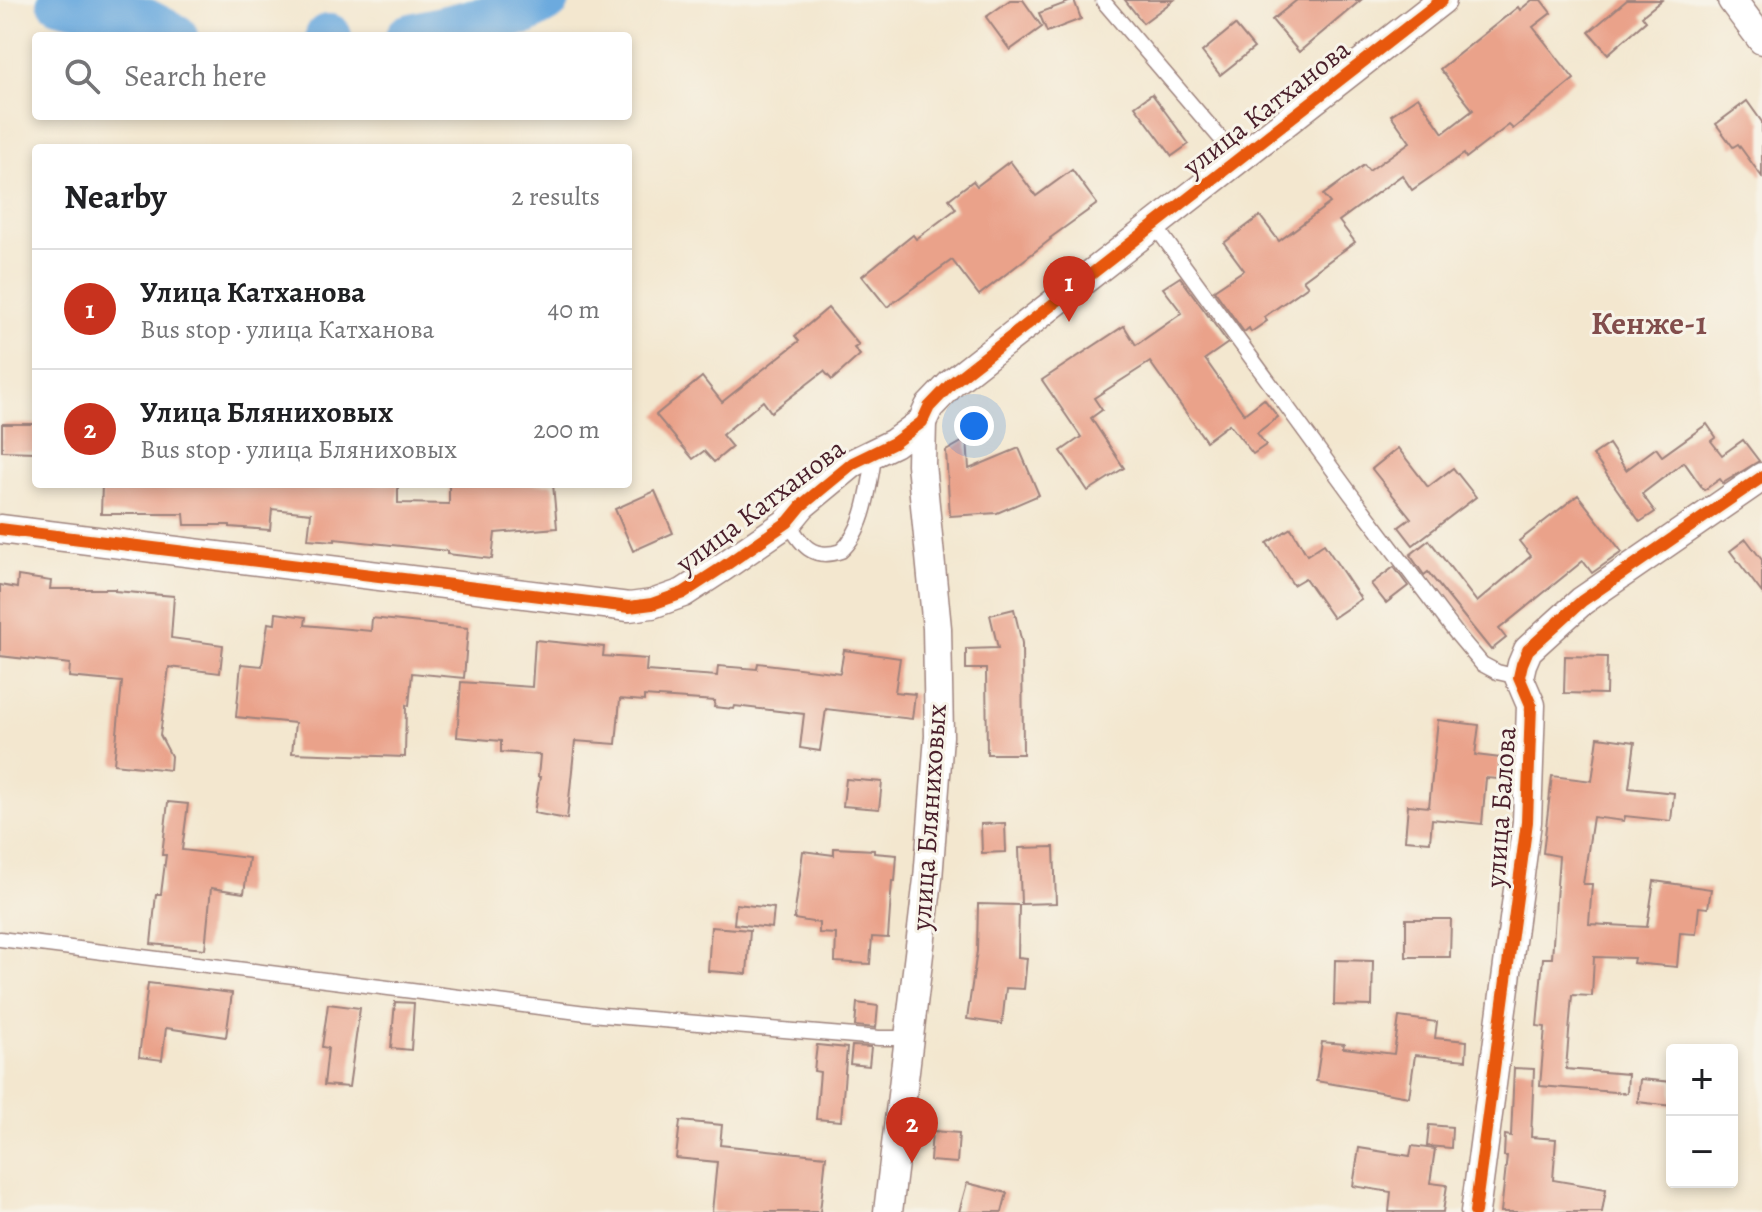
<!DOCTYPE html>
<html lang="en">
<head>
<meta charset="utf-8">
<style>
	body { margin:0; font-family:Alegreya,serif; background:#f2f2f2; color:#202124 }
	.controls { position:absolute; right:24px; bottom:24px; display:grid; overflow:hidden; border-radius:8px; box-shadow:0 4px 12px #0003 }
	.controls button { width:72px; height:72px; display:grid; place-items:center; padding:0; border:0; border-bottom:2px solid #e0e0e0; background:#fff; color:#202124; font:40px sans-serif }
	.you { position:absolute; left:974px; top:426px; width:28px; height:28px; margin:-20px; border:6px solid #fff; border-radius:50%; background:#1a73e8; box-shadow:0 0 0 12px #1a73e833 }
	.badge { display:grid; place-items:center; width:52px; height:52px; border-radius:50%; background:#c8321e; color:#fff; font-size:26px; font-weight:700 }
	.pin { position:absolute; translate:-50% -66px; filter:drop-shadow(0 2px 4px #0008) }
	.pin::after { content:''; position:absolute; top:42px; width:28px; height:24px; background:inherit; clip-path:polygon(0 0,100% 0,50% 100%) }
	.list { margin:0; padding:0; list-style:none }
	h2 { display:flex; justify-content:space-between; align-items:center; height:104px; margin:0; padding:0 32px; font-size:34px }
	h2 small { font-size:26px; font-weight:400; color:#757577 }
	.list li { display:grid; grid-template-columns:52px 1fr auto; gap:24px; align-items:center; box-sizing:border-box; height:120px; padding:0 32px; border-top:2px solid #e0e0e0 }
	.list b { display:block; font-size:30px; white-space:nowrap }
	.list p { margin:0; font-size:26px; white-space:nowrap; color:#757577 }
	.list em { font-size:26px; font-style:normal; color:#757577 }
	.icon { flex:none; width:44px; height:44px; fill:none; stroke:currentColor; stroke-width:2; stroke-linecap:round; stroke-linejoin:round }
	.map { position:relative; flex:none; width:1762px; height:1212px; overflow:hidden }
	.search { position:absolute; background:#fff; box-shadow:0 4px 12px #0003; left:32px; top:32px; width:600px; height:88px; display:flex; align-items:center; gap:20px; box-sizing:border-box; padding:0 28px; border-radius:8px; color:#757577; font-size:30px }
	.panel { position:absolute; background:#fff; box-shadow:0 4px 12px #0003; left:32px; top:144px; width:600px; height:344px; border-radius:8px }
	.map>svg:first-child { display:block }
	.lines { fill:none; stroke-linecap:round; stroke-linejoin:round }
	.river { stroke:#6caade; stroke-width:44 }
	.building { fill:#eaa28a }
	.lane-casing { stroke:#9e837d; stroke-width:17 }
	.street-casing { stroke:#9e837d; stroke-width:31 }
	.lane { stroke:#fff; stroke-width:14 }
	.street { stroke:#fff; stroke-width:28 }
	.cycleway-casing { stroke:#f7f3e8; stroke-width:17 }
	.cycleway { stroke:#e8590c; stroke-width:12 }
	.labels { text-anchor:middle; stroke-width:6; stroke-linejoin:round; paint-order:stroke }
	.street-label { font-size:28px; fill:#4a1f2b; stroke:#f7f3e8 }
	.quarter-label { font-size:32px; font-weight:bold; fill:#824d4c; stroke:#f7f3e8 }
</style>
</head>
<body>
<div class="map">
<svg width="1762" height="1212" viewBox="0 0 1762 1212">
	<rect width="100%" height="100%" fill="#f7f3e8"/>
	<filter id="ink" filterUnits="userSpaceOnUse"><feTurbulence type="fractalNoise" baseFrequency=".0125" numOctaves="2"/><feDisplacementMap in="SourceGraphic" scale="16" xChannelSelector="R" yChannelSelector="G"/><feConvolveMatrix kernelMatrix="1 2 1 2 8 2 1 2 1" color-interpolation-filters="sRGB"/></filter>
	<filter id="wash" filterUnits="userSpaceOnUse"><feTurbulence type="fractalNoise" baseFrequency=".006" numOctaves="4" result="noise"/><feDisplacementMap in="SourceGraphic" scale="32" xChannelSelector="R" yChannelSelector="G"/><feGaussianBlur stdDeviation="1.8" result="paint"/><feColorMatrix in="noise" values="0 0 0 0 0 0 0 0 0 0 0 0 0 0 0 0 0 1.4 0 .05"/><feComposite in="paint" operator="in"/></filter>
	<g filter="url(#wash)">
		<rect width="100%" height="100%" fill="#f3e7cf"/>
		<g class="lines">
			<g class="river">
				<polyline points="59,0 147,21 176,36"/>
				<polyline points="327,36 330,36"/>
				<polyline points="408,36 476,20 525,13 548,0"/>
			</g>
		</g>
		<g id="blocks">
			<g class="building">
				<polygon points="1010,0 1023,0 1042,27 1010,50 986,17"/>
				<polygon points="1074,0 1081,19 1047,32 1039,13"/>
				<polygon points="1125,0 1174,0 1143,23"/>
				<polygon points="1297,0 1361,0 1299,52 1272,20"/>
				<polygon points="1532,0 1541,0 1551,13 1533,27 1574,79 1513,129 1509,125 1466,158 1464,154 1412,190 1402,175 1339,221 1355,242 1303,280 1308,286 1264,317 1267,321 1251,332 1249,328 1244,332 1214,290 1244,270 1224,243 1260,216 1279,241 1330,203 1323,195 1364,165 1369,171 1410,142 1391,115 1418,97 1443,133 1473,110 1440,69 1518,7 1520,10"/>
				<polygon points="1627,0 1662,0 1642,16 1646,21 1608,54 1589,32"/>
				<polygon points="1235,25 1254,48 1220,75 1202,52"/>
				<polygon points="1152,94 1189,144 1172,156 1135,106"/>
				<polygon points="1747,101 1762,122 1762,177 1738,144 1733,147 1716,124"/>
				<polygon points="1010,161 1036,196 1072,170 1097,204 1050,238 1051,239 979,295 952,260 887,307 862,276 913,235 916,239 956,209 949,199 973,181 977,186"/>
				<polygon points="1180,277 1228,343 1205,359 1244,414 1264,399 1278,417 1257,433 1266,445 1253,454 1229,424 1206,441 1150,362 1094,398 1102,410 1091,418 1124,468 1088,491 1061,451 1081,437 1042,380 1124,326 1136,345 1182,313 1163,288"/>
				<polygon points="828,308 859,345 854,348 860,355 832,380 824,371 771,412 763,401 722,435 732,447 714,462 704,451 693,459 656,415 702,377 722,402 799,341 795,336"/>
				<polygon points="2,424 36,424 36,452 2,451"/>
				<polygon points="1707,424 1716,437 1711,441 1722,455 1743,440 1759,461 1723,483 1720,479 1704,490 1684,462 1642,494 1655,512 1640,522 1593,455 1609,444 1626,470 1656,448 1662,456"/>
				<polygon points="967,439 969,469 1019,448 1039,495 997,513 950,516 946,451"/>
				<polygon points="1398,448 1428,487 1453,468 1476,497 1413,545 1399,527 1411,518 1372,469"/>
				<polygon points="102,484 398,484 398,503 449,504 449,484 553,484 557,528 495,533 492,559 447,554 447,551 430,549 335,539 335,541 308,539 311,513 272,509 270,530 230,527 230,525 185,525 184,514 101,514"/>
				<polygon points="655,491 673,533 633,551 615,509"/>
				<polygon points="1578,495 1622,552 1592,573 1583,561 1499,629 1506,638 1491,650 1428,572 1424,575 1410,555 1429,540 1477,602 1531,556 1519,541"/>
				<polygon points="1291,528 1307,555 1324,544 1361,599 1333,618 1305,578 1293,585 1267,543"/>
				<polygon points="1746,539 1762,560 1762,593 1730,551"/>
				<polygon points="1394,567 1408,586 1386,603 1371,584"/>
				<polygon points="18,576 51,581 50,589 115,589 115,591 174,596 171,638 223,645 220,673 169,667 160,735 171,756 170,770 114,764 122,682 69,677 70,664 0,656 0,585 17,588"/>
				<polygon points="1014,609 1022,643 1023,754 987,754 986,669 966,669 966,649 998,648 990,615"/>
				<polygon points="276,613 306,617 305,625 371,631 372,618 468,628 464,678 412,673 409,706 406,705 405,757 292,753 295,723 236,717 241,664 262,666 268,623 275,624"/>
				<polygon points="535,640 604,647 603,656 647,659 646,671 717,676 718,666 757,669 758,663 840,673 844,650 900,658 895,692 915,694 912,719 826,709 820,751 800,748 804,714 735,706 734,709 714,707 715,701 644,696 644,701 620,699 616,744 575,741 567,819 534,813 540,777 538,777 540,755 501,752 501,741 457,737 461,682 532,687"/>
				<polygon points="1565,656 1607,657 1606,694 1564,693"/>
				<polygon points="1438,720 1479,725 1475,755 1500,758 1498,779 1486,778 1482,824 1432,819 1430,842 1405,840 1408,805 1429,807"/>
				<polygon points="1598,737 1635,742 1629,788 1674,793 1671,821 1625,816 1624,821 1593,817 1583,884 1592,884 1589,924 1647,927 1654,881 1711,889 1708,908 1699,907 1696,934 1680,933 1677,967 1633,963 1634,958 1594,957 1592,996 1572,995 1566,1069 1628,1074 1627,1093 1540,1086 1545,1027 1537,1026 1543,958 1552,958 1559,856 1543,853 1552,776 1592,781"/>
				<polygon points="846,779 882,782 879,809 843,806"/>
				<polygon points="168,802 188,804 182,850 249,858 244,893 211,888 205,949 151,944 156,894 161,894 166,855 162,855"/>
				<polygon points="1005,823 1006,852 982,853 981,824"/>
				<polygon points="1054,847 1056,903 1021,904 1019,848"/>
				<polygon points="834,848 874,850 874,853 897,855 895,881 892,881 888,938 872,937 870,964 835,962 836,934 819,933 819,923 794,919 803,851 834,855"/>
				<polygon points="736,904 774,908 772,928 734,924"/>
				<polygon points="978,904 1019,905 1018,957 1027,958 1024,989 1006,988 1002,1024 967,1019 977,951"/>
				<polygon points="1406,919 1451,919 1450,957 1406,957"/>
				<polygon points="711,927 750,930 747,974 708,971"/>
				<polygon points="1335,960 1373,961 1372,1006 1334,1005"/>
				<polygon points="148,983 232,993 226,1037 166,1028 162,1060 139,1057"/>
				<polygon points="395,1002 414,1003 411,1050 391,1048"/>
				<polygon points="857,1003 878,1006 876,1028 855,1026"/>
				<polygon points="328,1004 360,1008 349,1087 324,1085 328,1048 322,1047"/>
				<polygon points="1399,1017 1437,1022 1435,1038 1467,1041 1466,1060 1415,1055 1409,1097 1316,1081 1322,1042 1344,1044 1343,1048 1394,1054"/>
				<polygon points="817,1045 847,1048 841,1121 816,1119 820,1072 814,1071"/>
				<polygon points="852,1046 871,1047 869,1066 850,1064"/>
				<polygon points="1514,1068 1534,1069 1531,1137 1556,1139 1553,1180 1606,1189 1602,1212 1501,1212 1507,1156 1504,1156 1505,1135 1511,1136"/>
				<polygon points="1640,1079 1672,1082 1672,1106 1638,1102"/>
				<polygon points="680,1121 722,1125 720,1145 826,1156 820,1212 712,1212 717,1162 676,1158"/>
				<polygon points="1429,1125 1452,1127 1451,1148 1427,1146"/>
				<polygon points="932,1131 959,1133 957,1163 930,1161"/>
				<polygon points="1412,1146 1435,1149 1430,1183 1447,1185 1443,1212 1389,1212 1391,1192 1353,1186 1359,1148 1410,1156"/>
				<polygon points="967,1183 1007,1193 1002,1212 959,1212"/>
			</g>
		</g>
	</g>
	<g filter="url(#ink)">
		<use href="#blocks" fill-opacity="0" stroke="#9e837d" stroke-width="2"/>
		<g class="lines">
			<g class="lane-casing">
				<g id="lane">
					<polyline points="1103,1 1239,160"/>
					<polyline points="1155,226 1350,493 1456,633 1482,664 1497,672 1519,677"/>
					<path d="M 788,522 C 801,544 812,561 841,551 C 866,529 869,484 875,453"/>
					<polyline points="0,939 602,1015 879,1038 909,1038"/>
				</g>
			</g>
			<g class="street-casing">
				<g id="street">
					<polyline points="1732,0 1762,40"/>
					<polyline points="0,529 629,607 652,604 683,593 723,567 788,522 802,505 853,463 894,443 922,422 929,407 952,383 1442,0"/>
					<polyline points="888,1212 928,879 939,736 937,628 921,464 922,422"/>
					<polyline points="1475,1212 1527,822 1531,705 1519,677 1522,664 1528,650 1582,601 1762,477"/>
				</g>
			</g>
			<use href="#lane" class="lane"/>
			<use href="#street" class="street"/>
			<g class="cycleway-casing">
				<g id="cycleway">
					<polyline points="0,529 629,607 652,604 683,593 723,567 788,522 802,505 853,463 894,443 922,422 929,407 952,383 1442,0"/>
					<polyline points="1475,1212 1527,822 1531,705 1519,677 1522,664 1528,650 1582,601 1762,477"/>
				</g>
			</g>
			<use href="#cycleway" class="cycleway"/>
		</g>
	</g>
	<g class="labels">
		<g class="street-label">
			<text transform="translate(1266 107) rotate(-38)" y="10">улица Катханова</text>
			<text transform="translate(760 505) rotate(-37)" y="10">улица Катханова</text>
			<text transform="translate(1500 807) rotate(-86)" y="10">улица Балова</text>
			<text transform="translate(928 817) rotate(-86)" y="10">улица Бляниховых</text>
		</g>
		<g class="quarter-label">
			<text x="1649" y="334">Кенже-1</text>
		</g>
	</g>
</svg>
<div class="controls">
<button>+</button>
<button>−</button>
</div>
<div class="you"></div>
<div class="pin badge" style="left:1069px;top:322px">1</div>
<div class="pin badge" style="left:912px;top:1163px">2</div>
<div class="search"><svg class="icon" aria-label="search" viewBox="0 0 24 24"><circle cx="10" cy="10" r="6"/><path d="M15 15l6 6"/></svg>Search here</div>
<section class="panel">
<h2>Nearby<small>2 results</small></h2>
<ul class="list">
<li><span class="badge">1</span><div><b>Улица Катханова</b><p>Bus stop · улица Катханова</p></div><em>40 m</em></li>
<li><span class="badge">2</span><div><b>Улица Бляниховых</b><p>Bus stop · улица Бляниховых</p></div><em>200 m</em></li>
</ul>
</section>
</div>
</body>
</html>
